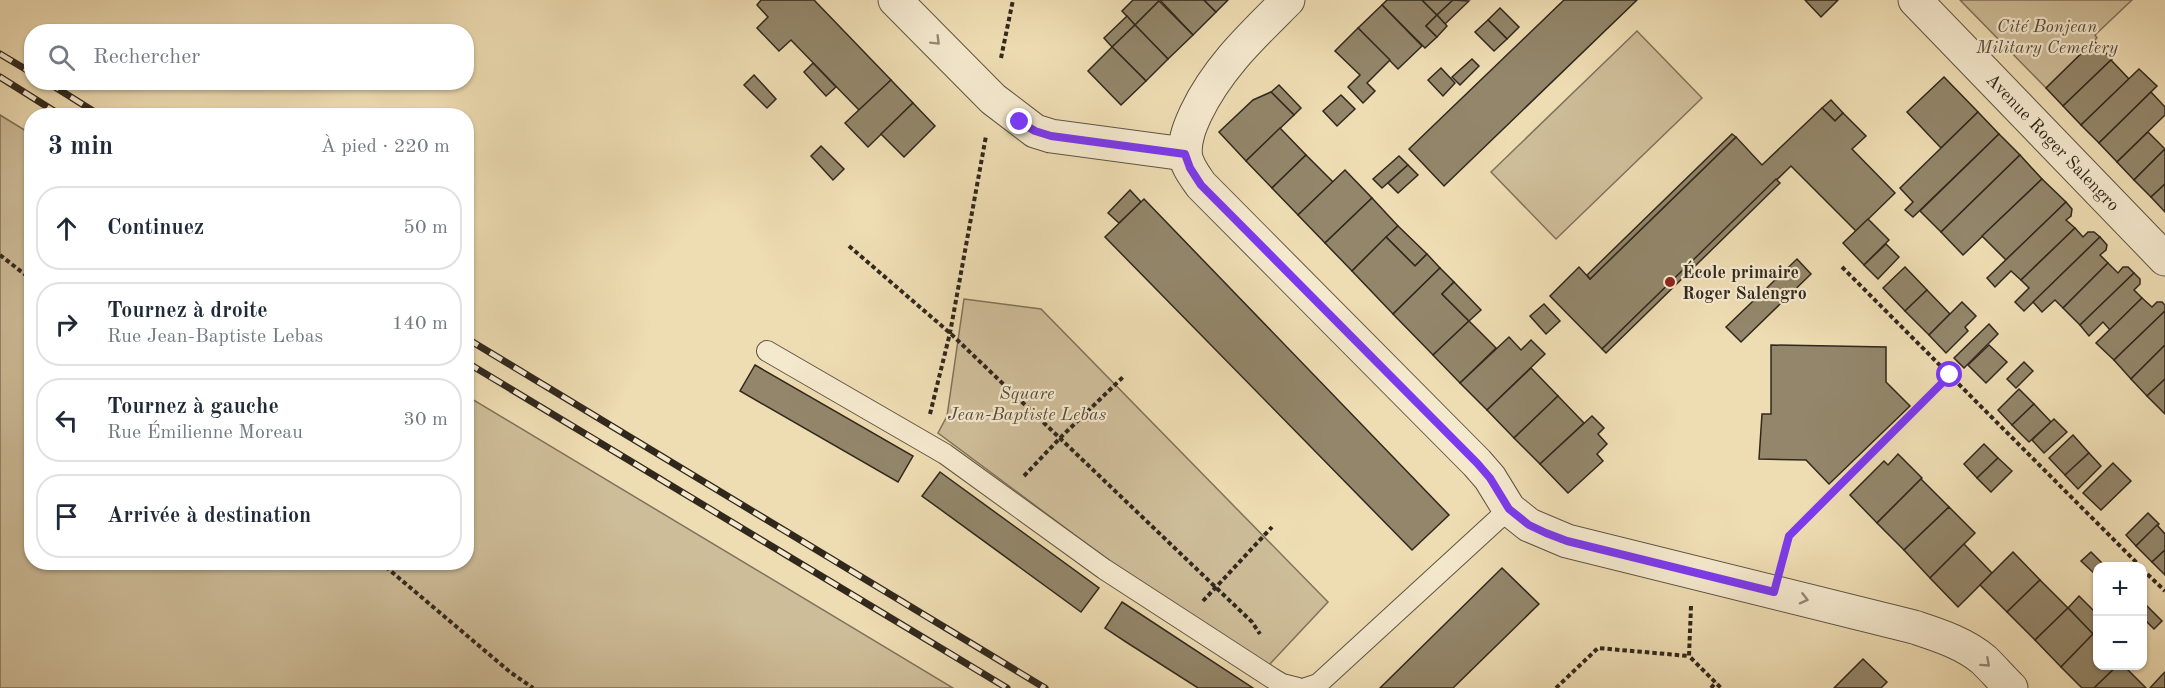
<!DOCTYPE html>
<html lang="fr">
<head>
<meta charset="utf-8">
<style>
	body { margin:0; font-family:"Old Standard TT",serif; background:#f2f2f3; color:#1f2937 }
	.controls { position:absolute; right:18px; bottom:18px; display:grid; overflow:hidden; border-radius:12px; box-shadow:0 2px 4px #0004 }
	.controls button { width:54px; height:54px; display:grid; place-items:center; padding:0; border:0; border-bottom:2px solid #e0e1e3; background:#fff; color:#1f2937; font:30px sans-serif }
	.stop { position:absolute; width:18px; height:18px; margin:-14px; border:4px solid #7c3aed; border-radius:50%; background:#fff }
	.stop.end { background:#7c3aed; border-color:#fff; box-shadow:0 2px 6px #0008 }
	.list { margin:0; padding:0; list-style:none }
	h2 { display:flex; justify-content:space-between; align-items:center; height:78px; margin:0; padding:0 24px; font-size:26px }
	h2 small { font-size:20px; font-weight:400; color:#747a83 }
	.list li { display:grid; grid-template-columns:39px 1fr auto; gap:18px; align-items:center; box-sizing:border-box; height:84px; margin:0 12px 12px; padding:0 12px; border:2px solid #e0e1e3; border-radius:24px }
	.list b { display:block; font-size:22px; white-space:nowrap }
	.list p { margin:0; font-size:20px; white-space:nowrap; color:#747a83 }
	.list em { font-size:20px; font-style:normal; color:#747a83 }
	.icon { flex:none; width:33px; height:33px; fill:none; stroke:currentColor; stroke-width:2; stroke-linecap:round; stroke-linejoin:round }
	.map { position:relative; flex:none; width:2165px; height:688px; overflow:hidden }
	.search { position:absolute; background:#fff; box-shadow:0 2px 4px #0004; left:24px; top:24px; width:450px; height:66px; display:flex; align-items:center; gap:15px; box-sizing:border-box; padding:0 21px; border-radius:24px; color:#747a83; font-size:22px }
	.panel { position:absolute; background:#fff; box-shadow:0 2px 4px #0004; left:24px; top:108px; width:450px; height:462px; border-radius:24px }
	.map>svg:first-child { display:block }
	.green { fill:#cebd99; stroke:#80725b; stroke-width:1.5 }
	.building { fill:#93866a; stroke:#31281d; stroke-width:1.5 }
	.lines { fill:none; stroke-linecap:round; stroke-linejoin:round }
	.service-casing { stroke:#605542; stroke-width:22 }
	.minor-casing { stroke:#605542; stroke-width:35 }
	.tertiary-casing { stroke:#605542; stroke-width:35 }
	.path { stroke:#31281d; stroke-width:4; stroke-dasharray:4.5 3; stroke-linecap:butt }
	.service { stroke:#f4e8cd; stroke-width:20 }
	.minor { stroke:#f4e8cd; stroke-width:33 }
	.tertiary { stroke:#f4e8cd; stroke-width:33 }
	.rail-casing { stroke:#31281d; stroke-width:7 }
	.rail { stroke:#f4e8cd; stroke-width:4.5; stroke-dasharray:14; stroke-linecap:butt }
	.oneway { stroke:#928875 }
	.route { stroke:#7c3aed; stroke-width:8 }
	.poi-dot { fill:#8f2418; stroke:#f4e8cd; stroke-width:2 }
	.labels { text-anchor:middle; stroke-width:4.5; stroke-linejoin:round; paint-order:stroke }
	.park-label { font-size:18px; font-style:italic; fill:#584d3c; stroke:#f4e8cd }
	.street-label { font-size:18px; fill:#31281d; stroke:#f4e8cd }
	.poi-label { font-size:18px; font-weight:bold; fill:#31281d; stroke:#f4e8cd; text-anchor:start }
</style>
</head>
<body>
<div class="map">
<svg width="2165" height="688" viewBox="0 0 2165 688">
	<rect width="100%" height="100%" fill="#eedcb2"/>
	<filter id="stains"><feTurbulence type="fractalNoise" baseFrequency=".00333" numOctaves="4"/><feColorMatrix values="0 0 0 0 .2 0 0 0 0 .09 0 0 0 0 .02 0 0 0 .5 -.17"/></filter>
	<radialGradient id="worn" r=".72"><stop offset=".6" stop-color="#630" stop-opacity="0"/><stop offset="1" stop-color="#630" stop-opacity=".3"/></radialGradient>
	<g class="green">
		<polygon points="1960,0 2132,0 2095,35 2097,38 2046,88"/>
		<polygon points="1637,31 1702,98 1556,239 1491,172"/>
		<polygon points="0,115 31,134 32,562 466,562 467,396 953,688 0,688"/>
		<polygon points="964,299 1041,309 1328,602 1268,666 1107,559 938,433 947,416"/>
	</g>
	<g class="building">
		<polygon points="761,0 814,0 891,80 859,110 791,40 779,51 757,28 768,17 757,5"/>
		<polygon points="1133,0 1158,0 1159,1 1135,25 1122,11"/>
		<polygon points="1160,0 1204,0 1216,12 1193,35"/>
		<polygon points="1204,0 1228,0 1216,12"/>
		<polygon points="1387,0 1422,0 1437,15 1426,26 1437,37 1425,48 1382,5"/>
		<polygon points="1422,0 1453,0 1437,15"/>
		<polygon points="1453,0 1469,1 1445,24 1437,15"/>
		<polygon points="1564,0 1637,0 1444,186 1409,149"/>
		<polygon points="1805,0 1838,0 1821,17"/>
		<polygon points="1159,1 1193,35 1168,59 1135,25"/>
		<polygon points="1382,5 1422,46 1398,69 1358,28"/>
		<polygon points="1500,8 1519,27 1507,39 1488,20"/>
		<polygon points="1437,15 1447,26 1437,37 1426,26"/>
		<polygon points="1127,16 1135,25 1112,47 1104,38"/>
		<polygon points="1488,20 1507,39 1494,51 1475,32"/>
		<polygon points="1135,25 1168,59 1146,81 1112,47"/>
		<polygon points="1358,28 1390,60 1367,83 1375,91 1363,103 1348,87 1360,75 1335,51"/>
		<polygon points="2094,41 2112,59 2063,106 2046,88"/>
		<polygon points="1112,47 1146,81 1121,105 1088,71"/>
		<polygon points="1472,59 1479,66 1460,85 1452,77"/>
		<polygon points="2111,60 2129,79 2081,125 2063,106"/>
		<polygon points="813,63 836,87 826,96 804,72"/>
		<polygon points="1441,68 1455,83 1443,96 1428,80"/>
		<polygon points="2139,69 2157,86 2099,143 2081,125"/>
		<polygon points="754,75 776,99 767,108 744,85"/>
		<polygon points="1944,77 1978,112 1941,148 1907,112"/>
		<polygon points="891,80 913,103 868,147 845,123"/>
		<polygon points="1279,85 1301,108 1294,115 1271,92"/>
		<polygon points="1271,92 1294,115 1246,161 1219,132 1253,100"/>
		<polygon points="2151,92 2165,107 2165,115 2117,162 2099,143"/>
		<polygon points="1341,95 1355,109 1337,126 1323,111"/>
		<polygon points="1831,100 1843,113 1835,121 1822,108"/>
		<polygon points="913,103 935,126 904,157 881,134"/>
		<polygon points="1822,108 1835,121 1843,113 1866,136 1852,149 1895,193 1856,231 1791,166 1602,349 1550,296 1579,267 1590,279 1736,137 1762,165"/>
		<polygon points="1978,112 1999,134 1913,217 1905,210 1913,202 1900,188"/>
		<polygon points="1280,128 1306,155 1272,188 1246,161"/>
		<polygon points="2148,132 2165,149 2134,180 2117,162"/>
		<polygon points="1732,134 1736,137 1590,279 1587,275"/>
		<polygon points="1999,134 2020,155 1941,232 1920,211"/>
		<polygon points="821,146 844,169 833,180 811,156"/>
		<polygon points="2165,149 2165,184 2151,197 2134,180"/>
		<polygon points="1306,155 1333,182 1298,215 1272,188"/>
		<polygon points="2020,155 2042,179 1963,255 1941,232"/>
		<polygon points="1399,156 1408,165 1382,188 1373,179"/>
		<polygon points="1408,165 1418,175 1398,193 1388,183"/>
		<polygon points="1345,170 1372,198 1325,243 1298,215"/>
		<polygon points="1776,179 1780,183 1606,353 1602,349"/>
		<polygon points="2042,179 2066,202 2006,260 1982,236"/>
		<polygon points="2165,184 2165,212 2151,197"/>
		<polygon points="1130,190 1141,202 1119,223 1108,213"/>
		<polygon points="1372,198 1398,226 1352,271 1325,243"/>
		<polygon points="1144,199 1449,515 1412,550 1105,237"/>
		<polygon points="2066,202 2072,209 2071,216 2066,220 2075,228 2021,280 2011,271 1995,287 1987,278"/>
		<polygon points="1868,219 1889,240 1864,265 1843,243"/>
		<polygon points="1398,226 1427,254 1415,266 1386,237"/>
		<polygon points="2075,228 2083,237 2088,232 2094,232 2100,237 2024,311 2015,302 2029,288 2021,280"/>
		<polygon points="1386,237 1415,266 1427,254 1440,268 1393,314 1352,271"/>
		<polygon points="2100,237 2107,245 2106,250 2100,255 2108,263 2063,308 2055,300 2042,312 2033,302"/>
		<polygon points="1886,244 1899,257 1878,279 1864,265"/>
		<polygon points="1797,259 1811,274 1741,342 1726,327"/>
		<polygon points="2108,263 2118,273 2123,267 2128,267 2134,273 2080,325 2063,308"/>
		<polygon points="1905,267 1927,290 1905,311 1883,288"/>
		<polygon points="1440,268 1454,282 1442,294 1469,321 1433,355 1393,314"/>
		<polygon points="2134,273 2140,279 2140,284 2134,290 2142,298 2110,330 2103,322 2089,336 2080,325"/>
		<polygon points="1454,282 1481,310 1469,321 1442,294"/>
		<polygon points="1927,290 1950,314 1929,335 1905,311"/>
		<polygon points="2142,298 2152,307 2157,302 2162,302 2165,305 2165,311 2114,360 2096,343"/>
		<polygon points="1962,302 1976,316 1965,327 1968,331 1946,353 1929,335"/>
		<polygon points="1544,304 1560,321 1546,334 1530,316"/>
		<polygon points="2165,311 2165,345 2131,379 2114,360"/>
		<polygon points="1469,321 1496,348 1460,383 1433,355"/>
		<polygon points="1989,324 1998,334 1964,368 1954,358"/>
		<polygon points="1509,337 1521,350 1531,340 1545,354 1487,410 1460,383"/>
		<polygon points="1771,345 1886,347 1886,382 1910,406 1829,484 1806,460 1759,459 1762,414 1771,414"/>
		<polygon points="1989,345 2007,362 1986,383 1968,365"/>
		<polygon points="2165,345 2165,379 2147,396 2131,379"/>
		<polygon points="2024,362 2033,371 2016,388 2007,379"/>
		<polygon points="755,365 913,456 898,482 740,391"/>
		<polygon points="1531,368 1558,396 1514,438 1487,410"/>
		<polygon points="2165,379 2165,414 2147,396"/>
		<polygon points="2019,389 2034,404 2012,425 1998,410"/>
		<polygon points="1558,396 1584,423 1540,464 1514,438"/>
		<polygon points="2034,404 2051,422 2029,442 2012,425"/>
		<polygon points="1592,416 1604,428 1598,434 1607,444 1597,454 1603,461 1568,493 1540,464"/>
		<polygon points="2054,419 2067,432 2044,453 2032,440"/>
		<polygon points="2073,435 2089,453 2065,475 2049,458"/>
		<polygon points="1984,444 1998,458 1977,478 1964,464"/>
		<polygon points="2089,453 2101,466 2078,489 2065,475"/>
		<polygon points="1898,454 1922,478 1877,523 1850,495 1884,461 1888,465"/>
		<polygon points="1998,458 2012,471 1991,492 1977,478"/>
		<polygon points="2113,463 2131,481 2101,510 2083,493"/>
		<polygon points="940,472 1099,588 1081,612 922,496"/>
		<polygon points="1921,479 1949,507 1904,550 1877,523"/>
		<polygon points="1949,507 1975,533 1930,578 1904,550"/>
		<polygon points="2148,513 2159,524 2136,546 2126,535"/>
		<polygon points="2157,525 2165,534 2165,550 2152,562 2136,546"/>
		<polygon points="1964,544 1992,573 1958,607 1930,578"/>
		<polygon points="2165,550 2165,575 2152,562"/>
		<polygon points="2013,552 2040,580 2007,612 1980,585"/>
		<polygon points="2091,552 2105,566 2098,566 2097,576 2081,561"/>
		<polygon points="1502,568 1539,604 1453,688 1380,688"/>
		<polygon points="2040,580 2068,608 2035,640 2007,612"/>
		<polygon points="2079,596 2098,615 2098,630 2093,634 2068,608"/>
		<polygon points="1122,602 1253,688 1198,688 1126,642 1105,628"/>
		<polygon points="2147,606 2162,621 2154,629 2142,617 2142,610"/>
		<polygon points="2068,608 2093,634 2061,667 2035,640"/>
		<polygon points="2093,634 2098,638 2098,666 2117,666 2094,688 2082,688 2061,667"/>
		<polygon points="1863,659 1887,682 1881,688 1834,688"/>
		<polygon points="2117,666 2124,666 2146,688 2094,688"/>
		<polygon points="2165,672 2165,688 2150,688 2161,676"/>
	</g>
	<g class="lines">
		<g class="service-casing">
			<g id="service">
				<polyline points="767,351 945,454 1104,569 1272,678 1282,684 1298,688"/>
				<polyline points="1306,688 1318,684 1509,509"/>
			</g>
		</g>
		<g class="minor-casing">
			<g id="minor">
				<polyline points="895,0 993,99 1035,131 1051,136 1185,154"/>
				<path d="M 1288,0 C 1253,35 1218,67 1196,113 C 1190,126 1185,138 1185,153 C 1186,165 1194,175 1201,185 L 1477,463 L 1490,478 L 1509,509 L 1529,525 L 1567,541 L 1914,627 C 1938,635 1964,643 1984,660 C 1993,669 2002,679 2011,688"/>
			</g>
		</g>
		<g class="tertiary-casing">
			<polyline id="tertiary" points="1915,0 2165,259"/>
		</g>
		<g class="path">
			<polyline points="1001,58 1013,0"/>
			<polyline points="849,246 950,333 1252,622 1260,634"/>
			<polyline points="0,255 32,280"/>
			<polyline points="1842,267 2140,566"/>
			<polyline points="930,414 950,333 986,136"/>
			<polyline points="1024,476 1060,438 1123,377"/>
			<polyline points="1783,559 1789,536 1950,375"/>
			<polyline points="380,562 510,672 533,688"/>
			<polyline points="2142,569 2165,591"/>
			<polyline points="1203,601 1272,527"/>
			<polyline points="1691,606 1689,656 1721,688"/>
			<polyline points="1556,688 1598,648 1689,656"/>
			<polyline points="1711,688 1716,682"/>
		</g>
		<use href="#service" class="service"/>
		<use href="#minor" class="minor"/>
		<use href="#tertiary" class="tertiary"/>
		<g class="rail-casing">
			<g id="rail">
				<polyline points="0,54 32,73"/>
				<polyline points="0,77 62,116"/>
				<polyline points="47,82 101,116"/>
				<polyline points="466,338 1045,688"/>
				<polyline points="466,362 1007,688"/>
			</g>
		</g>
		<use href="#rail" class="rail"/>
	</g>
	<defs><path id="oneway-chevron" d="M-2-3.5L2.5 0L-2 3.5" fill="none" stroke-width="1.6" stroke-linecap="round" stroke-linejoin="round" transform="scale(1.5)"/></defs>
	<g class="oneway">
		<use href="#oneway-chevron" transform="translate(936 41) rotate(45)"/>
		<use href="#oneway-chevron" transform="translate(1804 599) rotate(14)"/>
		<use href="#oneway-chevron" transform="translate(1986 663) rotate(42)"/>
	</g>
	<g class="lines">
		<polyline class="route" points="1020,122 1035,131 1051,136 1185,154 1190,168 1201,185 1477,463 1490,478 1509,509 1529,525 1546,533 1567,541 1774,592 1789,536 1950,375"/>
	</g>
	<circle class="poi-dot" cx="1670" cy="282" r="6"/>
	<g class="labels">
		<g class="park-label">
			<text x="2047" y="32">Cité Bonjean<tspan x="2047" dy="21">Military Cemetery</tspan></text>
			<text x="1027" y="399">Square<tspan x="1027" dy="21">Jean-Baptiste Lebas</tspan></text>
		</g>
		<g class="street-label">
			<text transform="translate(2053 142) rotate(46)" y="6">Avenue Roger Salengro</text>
		</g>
		<g class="poi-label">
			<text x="1682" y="278">École primaire<tspan x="1682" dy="21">Roger Salengro</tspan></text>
		</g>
	</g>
	<rect width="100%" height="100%" filter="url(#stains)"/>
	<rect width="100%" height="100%" fill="url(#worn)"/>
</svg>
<div class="controls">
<button>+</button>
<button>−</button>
</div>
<div class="stop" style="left:1950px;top:375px"></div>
<div class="stop end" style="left:1020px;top:122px"></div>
<div class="search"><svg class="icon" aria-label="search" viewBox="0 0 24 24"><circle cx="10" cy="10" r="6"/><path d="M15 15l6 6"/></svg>Rechercher</div>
<section class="panel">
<h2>3 min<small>À pied · 220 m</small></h2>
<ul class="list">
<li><svg class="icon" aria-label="ahead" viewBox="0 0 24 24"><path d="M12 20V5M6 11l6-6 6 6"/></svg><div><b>Continuez</b></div><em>50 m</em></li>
<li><svg class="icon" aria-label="right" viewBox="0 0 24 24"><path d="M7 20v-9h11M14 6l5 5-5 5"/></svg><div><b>Tournez à droite</b><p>Rue Jean-Baptiste Lebas</p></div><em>140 m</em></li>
<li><svg class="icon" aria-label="left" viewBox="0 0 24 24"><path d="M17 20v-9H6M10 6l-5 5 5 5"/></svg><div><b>Tournez à gauche</b><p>Rue Émilienne Moreau</p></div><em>30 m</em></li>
<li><svg class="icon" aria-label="arrive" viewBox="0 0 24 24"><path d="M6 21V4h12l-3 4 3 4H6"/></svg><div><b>Arrivée à destination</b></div></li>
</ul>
</section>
</div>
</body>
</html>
